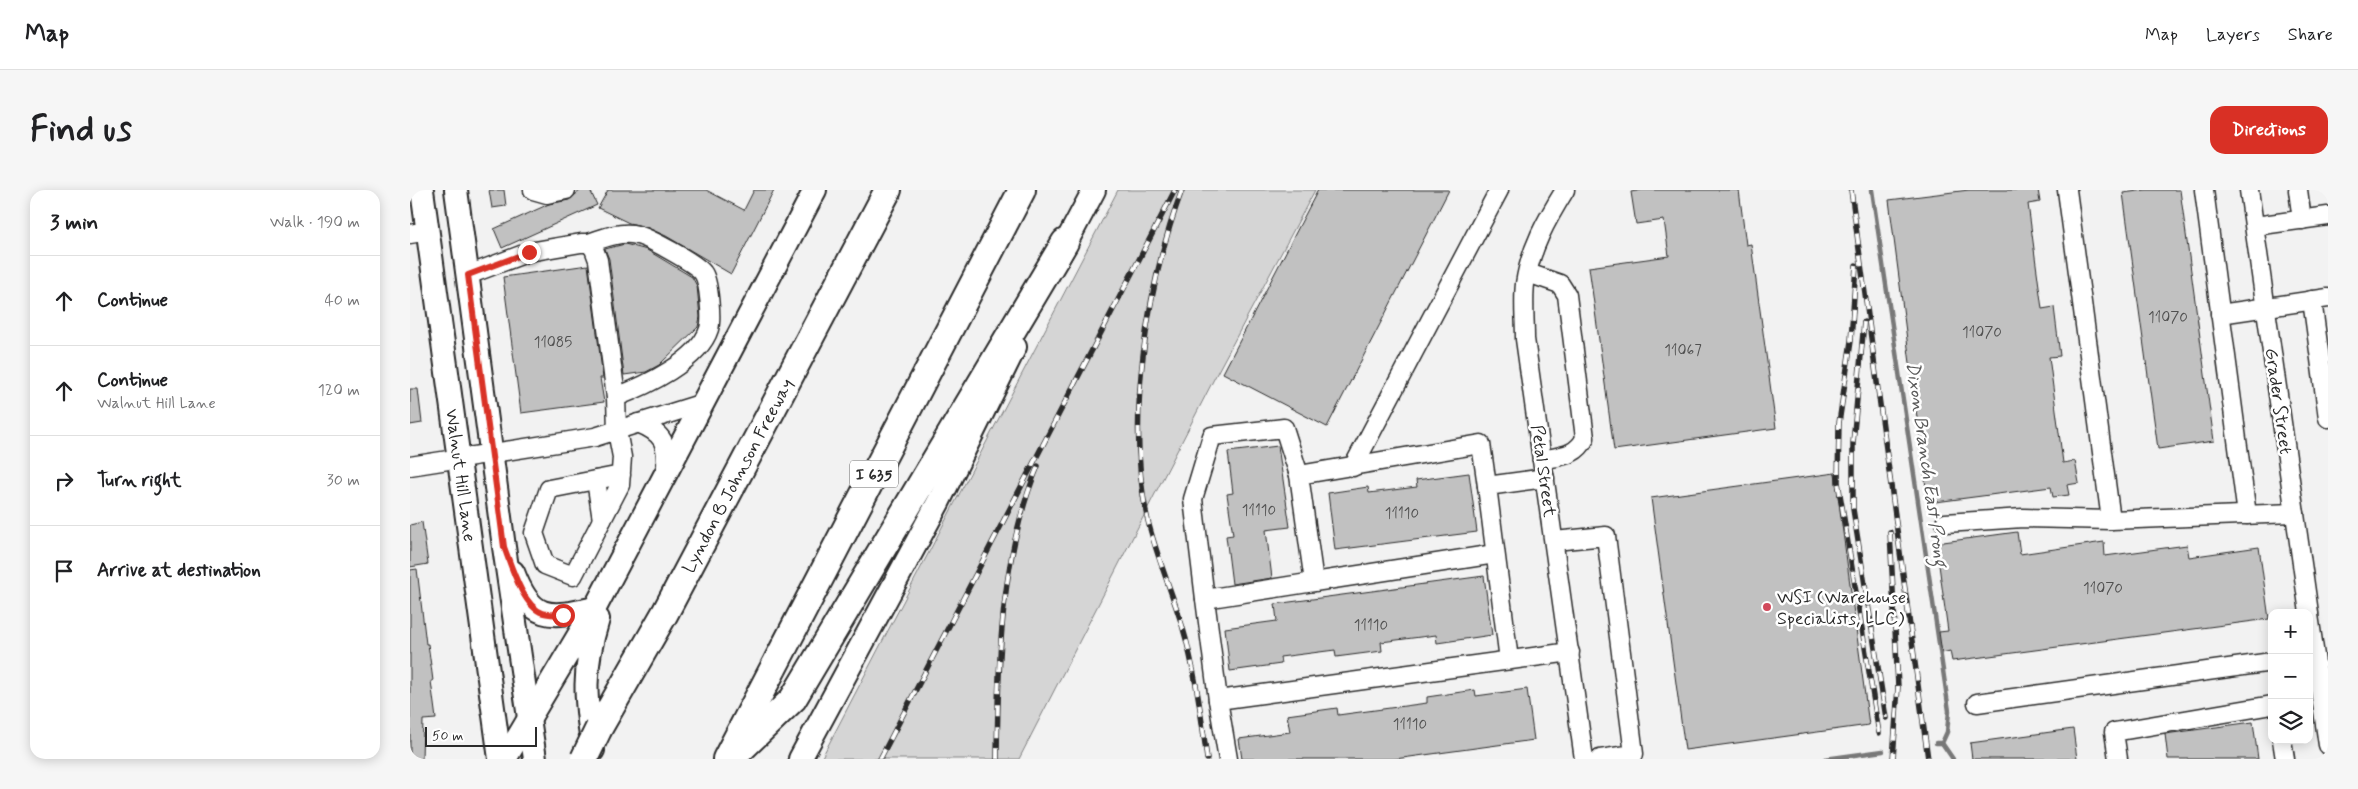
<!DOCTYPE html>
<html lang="en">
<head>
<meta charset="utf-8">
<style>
	body { margin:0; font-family:Mynerve,sans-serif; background:#f6f6f6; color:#202124 }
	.controls { position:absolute; right:15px; bottom:15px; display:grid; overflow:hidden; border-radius:10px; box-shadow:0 2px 12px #0003 }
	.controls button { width:45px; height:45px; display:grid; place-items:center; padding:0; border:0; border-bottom:1px solid #e0e0e0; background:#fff; color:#202124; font:25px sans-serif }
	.scale { position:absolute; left:15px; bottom:12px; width:112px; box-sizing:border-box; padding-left:5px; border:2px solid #2b2b2b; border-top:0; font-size:14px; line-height:18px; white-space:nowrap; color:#2b2b2b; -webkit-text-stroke:4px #fff; paint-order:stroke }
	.stop { position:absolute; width:15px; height:15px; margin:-11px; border:4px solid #d93025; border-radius:50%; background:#fff }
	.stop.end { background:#d93025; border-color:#fff; box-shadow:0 1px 5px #0008 }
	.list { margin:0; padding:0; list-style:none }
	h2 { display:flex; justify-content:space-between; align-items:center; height:65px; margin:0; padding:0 20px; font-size:21px }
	h2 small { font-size:16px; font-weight:400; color:#757577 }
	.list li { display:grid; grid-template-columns:32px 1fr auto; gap:15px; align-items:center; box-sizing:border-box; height:90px; padding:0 20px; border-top:1px solid #e0e0e0 }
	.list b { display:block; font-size:19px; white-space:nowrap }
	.list p { margin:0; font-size:16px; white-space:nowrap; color:#757577 }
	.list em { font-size:16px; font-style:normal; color:#757577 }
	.icon { flex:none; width:28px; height:28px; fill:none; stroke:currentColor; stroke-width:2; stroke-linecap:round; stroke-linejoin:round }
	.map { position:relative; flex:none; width:1918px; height:569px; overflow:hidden; border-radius:15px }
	header { display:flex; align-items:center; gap:30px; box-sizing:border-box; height:70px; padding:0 25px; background:#fff; border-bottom:1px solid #e0e0e0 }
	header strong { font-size:24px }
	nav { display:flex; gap:28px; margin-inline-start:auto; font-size:18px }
	.intro { display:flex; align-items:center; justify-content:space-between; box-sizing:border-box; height:120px; padding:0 30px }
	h1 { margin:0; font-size:35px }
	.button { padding:12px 22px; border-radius:15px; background:#d93025; color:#fff; font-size:18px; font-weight:700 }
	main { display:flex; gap:30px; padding:0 30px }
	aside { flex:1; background:#fff; border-radius:15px; box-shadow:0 2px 12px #0003 }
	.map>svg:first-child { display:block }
	.green { fill:#d5d5d5; stroke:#808080 }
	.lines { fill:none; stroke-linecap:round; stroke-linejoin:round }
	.stream { stroke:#787878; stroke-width:4.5 }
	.building { fill:#c1c1c1; stroke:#2b2b2b }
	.minor-casing { stroke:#2b2b2b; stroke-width:21 }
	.major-casing { stroke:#2b2b2b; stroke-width:26 }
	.highway-casing { stroke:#2b2b2b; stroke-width:30 }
	.minor { stroke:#fff; stroke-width:18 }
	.major { stroke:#fff; stroke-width:22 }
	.highway { stroke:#fff; stroke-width:26 }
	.rail-casing { stroke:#2b2b2b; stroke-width:5.5 }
	.rail { stroke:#fff; stroke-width:4; stroke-dasharray:11; stroke-linecap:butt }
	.highway-bridge-casing { stroke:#2b2b2b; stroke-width:30; stroke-linecap:butt }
	.highway-bridge { stroke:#fff; stroke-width:26 }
	.route { stroke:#d93025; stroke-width:6 }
	.poi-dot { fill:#d1495b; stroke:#fff; stroke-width:2 }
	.labels { text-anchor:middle; stroke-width:5; stroke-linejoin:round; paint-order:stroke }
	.number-label { font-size:15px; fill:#505050 }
	.shield { fill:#fff; stroke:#6b6b6b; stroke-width:1 }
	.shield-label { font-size:16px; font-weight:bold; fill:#2b2b2b }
	.street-label { font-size:18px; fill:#2b2b2b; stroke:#fff }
	.poi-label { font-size:18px; fill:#2b2b2b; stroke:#fff; text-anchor:start }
	.water-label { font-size:19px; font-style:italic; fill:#585858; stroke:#fff }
</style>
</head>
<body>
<header>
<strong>Map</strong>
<nav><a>Map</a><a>Layers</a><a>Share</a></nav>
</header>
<div class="intro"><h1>Find us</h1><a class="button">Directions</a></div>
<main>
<aside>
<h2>3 min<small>Walk · 190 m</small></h2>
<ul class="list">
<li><svg class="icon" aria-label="ahead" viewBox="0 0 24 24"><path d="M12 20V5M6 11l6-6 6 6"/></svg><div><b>Continue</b></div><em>40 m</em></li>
<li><svg class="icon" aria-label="ahead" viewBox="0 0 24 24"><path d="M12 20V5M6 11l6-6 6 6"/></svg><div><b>Continue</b><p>Walnut Hill Lane</p></div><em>120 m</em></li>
<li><svg class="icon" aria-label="right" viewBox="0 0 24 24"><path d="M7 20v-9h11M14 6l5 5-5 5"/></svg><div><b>Turn right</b></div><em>30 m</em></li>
<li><svg class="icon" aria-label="arrive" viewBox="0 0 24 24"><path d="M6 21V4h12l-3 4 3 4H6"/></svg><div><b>Arrive at destination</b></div></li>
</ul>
</aside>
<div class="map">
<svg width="1918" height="569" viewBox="0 0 1918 569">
	<rect width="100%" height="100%" fill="#f2f2f2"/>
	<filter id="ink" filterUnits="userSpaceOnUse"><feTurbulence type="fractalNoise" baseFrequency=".02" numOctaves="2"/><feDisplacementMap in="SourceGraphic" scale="10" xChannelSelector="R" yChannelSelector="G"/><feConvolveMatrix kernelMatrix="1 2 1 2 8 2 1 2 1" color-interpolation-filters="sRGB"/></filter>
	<g filter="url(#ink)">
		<polygon class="green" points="708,0 905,0 806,185 609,569 411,569"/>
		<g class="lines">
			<g class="stream">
				<polyline points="1462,0 1539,521 1537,542 1532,553 1526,553"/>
				<polyline points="1532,553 1543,569"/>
				<polyline points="1415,569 1473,561"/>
			</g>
		</g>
		<g class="building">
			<polygon points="79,0 94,0 96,16 82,18"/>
			<polygon points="171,0 180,0 187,15 92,58 84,39 139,14 159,10"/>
			<polygon points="198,0 296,0 334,20 344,0 364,0 321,84 256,46 236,37 219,33 188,18"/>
			<polygon points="908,0 1039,0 917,237 813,183"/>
			<polygon points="1232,0 1329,0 1336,55 1341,54 1366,238 1204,260 1179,77 1259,66 1254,30 1226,34 1221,2"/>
			<polygon points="1559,0 1628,0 1630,12 1618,14 1632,119 1644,117 1650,166 1639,167 1653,273 1665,271 1669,293 1657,295 1659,305 1643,307 1641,297 1518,313 1479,10"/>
			<polygon points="1736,0 1770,0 1804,251 1748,259 1713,3"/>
			<polygon points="215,54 237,60 282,87 287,96 290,127 288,137 249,175 236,182 214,185 199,69 195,59"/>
			<polygon points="178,75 193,188 190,188 194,212 111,223 93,87"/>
			<polygon points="0,199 8,199 12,233 0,235"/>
			<polygon points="868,256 880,337 856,340 862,388 822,394 816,346 823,345 817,304 823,303 818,262"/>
			<polygon points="1059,283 1067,342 925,360 918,303 958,297 959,303 1007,297 1006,290"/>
			<polygon points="1425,283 1459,535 1275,560 1241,308"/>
			<polygon points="12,332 18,374 0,377 0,335"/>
			<polygon points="1607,342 1610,364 1694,352 1695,366 1777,355 1779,367 1849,357 1859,429 1542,471 1540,461 1532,463 1529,442 1538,441 1526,353"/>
			<polygon points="7,379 16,454 18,454 22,483 23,491 21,491 26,529 13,530 12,569 0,569 0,380"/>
			<polygon points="1074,386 1082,445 1027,453 1026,445 971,452 972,461 926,467 925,460 870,467 871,474 820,481 815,438 867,431 865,414"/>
			<polygon points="1117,499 1124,550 985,569 832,569 829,549 880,542 877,525 927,518 928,525 1017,513 1017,507 1065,500 1066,506"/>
			<polygon points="1843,532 1848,569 1758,569 1755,544"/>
			<polygon points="1663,539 1667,569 1562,569 1560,553"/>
		</g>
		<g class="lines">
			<g class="minor-casing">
				<g id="minor">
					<polyline points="123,0 137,4 156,0"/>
					<path d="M 1155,0 C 1137,29 1120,59 1115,94 C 1113,111 1115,131 1115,149 L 1174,569"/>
					<polyline points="1657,0 1701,330 1885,323"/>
					<polyline points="1794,0 1837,325"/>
					<polyline points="1839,0 1899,423"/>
					<polyline points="1888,0 1892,30"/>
					<polyline points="1845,36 1918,26"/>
					<polyline points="0,44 18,41"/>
					<path d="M 179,53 C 193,48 211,41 227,45 C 238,47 287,74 293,83 C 299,91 302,129 299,139 C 289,171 235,196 206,207"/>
					<path d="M 1118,83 L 1150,94 L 1157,105 L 1175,248 C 1167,266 1150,266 1132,270"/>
					<polyline points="58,85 119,62 171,53 179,53 184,59 188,70 206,207 207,241 212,267 210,295 163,386 135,375 124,343 139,299 211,285"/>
					<polyline points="1902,110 1918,228"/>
					<polyline points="1810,124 1918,108"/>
					<path d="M 228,233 C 255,244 257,253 256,281"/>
					<polyline points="0,276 185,247 293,213"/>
					<polyline points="943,277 1089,0"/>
					<polyline points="186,290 192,330"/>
					<polyline points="1535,333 1613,328 1701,330"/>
					<polyline points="1144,351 1196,346 1224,564 1190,569"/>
					<polyline points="904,392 1085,364"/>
					<polyline points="795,409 783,309 802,246 874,238 889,285"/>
					<polyline points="1899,425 1918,555"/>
					<polyline points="1099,470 1077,296 1135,288"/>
					<polyline points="808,510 795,409 904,392 889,285 1071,254 1077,296"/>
					<polyline points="1567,513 1862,472"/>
					<polyline points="1872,550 1875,569"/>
					<polyline points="818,569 808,510 1160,462"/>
					<polyline points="1708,569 1704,542 1862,515"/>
				</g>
			</g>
			<g class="major-casing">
				<g id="major">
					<path id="s1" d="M 12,0 L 90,569"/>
					<polyline points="46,0 94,357 125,569"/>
					<polyline points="648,68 684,0"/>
					<path d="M 103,382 C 122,432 139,428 185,418"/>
					<path d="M 183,560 C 175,508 172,481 188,429"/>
					<polyline points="95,569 185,418 405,0"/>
					<polyline points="390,569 529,311 605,157"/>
				</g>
			</g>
			<g class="highway-casing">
				<g id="highway">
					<path id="s2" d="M 189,538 L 255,423 L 478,0"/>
					<polyline points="327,563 383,509 655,52"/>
					<polyline points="316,569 612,0"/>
				</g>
			</g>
			<use href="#minor" class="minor"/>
			<use href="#major" class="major"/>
			<use href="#highway" class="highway"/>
			<g class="rail-casing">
				<g id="rail">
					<path d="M 772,0 C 737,95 715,231 738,331 C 747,367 761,400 772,435 C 785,478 791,524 797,569"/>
					<polyline points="1441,0 1518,569"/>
					<polyline points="1446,75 1441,151 1429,233 1428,292 1469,543"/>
					<polyline points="1454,132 1443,253 1443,319 1476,528"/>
					<polyline points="1480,342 1488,497 1483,569"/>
					<polyline points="470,569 765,0"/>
					<path d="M 587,569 C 588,472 590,367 628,276"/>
				</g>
			</g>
			<use href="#rail" class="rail"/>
			<g class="highway-bridge-casing">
				<polyline id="highway-bridge" points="174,569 189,538"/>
			</g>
			<use href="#highway-bridge" class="highway-bridge"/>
		</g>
	</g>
	<g class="lines" filter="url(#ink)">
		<path class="route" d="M 119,62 L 58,85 L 94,357 C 101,375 113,417 133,423 C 139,425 147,424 153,425"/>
	</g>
	<circle class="poi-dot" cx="1357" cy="417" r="5"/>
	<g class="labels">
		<g class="number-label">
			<text x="1758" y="132">11070</text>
			<text x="1572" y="147">11070</text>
			<text x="143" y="157">11085</text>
			<text x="1273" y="165">11067</text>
			<text x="849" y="325">11110</text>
			<text x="992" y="328">11110</text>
			<text x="1693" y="403">11070</text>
			<text x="961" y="440">11110</text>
			<text x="1000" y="539">11110</text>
		</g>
		<rect class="shield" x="440" y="270.5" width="48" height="27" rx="4"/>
		<g class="shield-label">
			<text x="464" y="290">I 635</text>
		</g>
		<g class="street-label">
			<text transform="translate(1869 211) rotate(82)" y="6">Grader Street</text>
			<text transform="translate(1134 281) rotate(82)" y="6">Petal Street</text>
			<text dy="6" stroke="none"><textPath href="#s1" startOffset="288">Walnut Hill Lane</textPath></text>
			<text dy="6" stroke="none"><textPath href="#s2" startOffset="288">Lyndon B Johnson Freeway</textPath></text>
		</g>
		<g class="poi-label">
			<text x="1367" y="413">WSI (Warehouse<tspan x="1367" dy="21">Specialists, LLC)</tspan></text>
		</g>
		<g class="water-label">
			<text transform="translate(1518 274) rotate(82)" y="7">Dixon Branch East Prong</text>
		</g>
	</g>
</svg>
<div class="controls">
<button>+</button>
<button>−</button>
<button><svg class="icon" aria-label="layers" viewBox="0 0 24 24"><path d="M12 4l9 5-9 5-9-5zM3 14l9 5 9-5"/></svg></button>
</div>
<div class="scale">50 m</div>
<div class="stop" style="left:153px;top:425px"></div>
<div class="stop end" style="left:119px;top:62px"></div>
</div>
</main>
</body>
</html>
